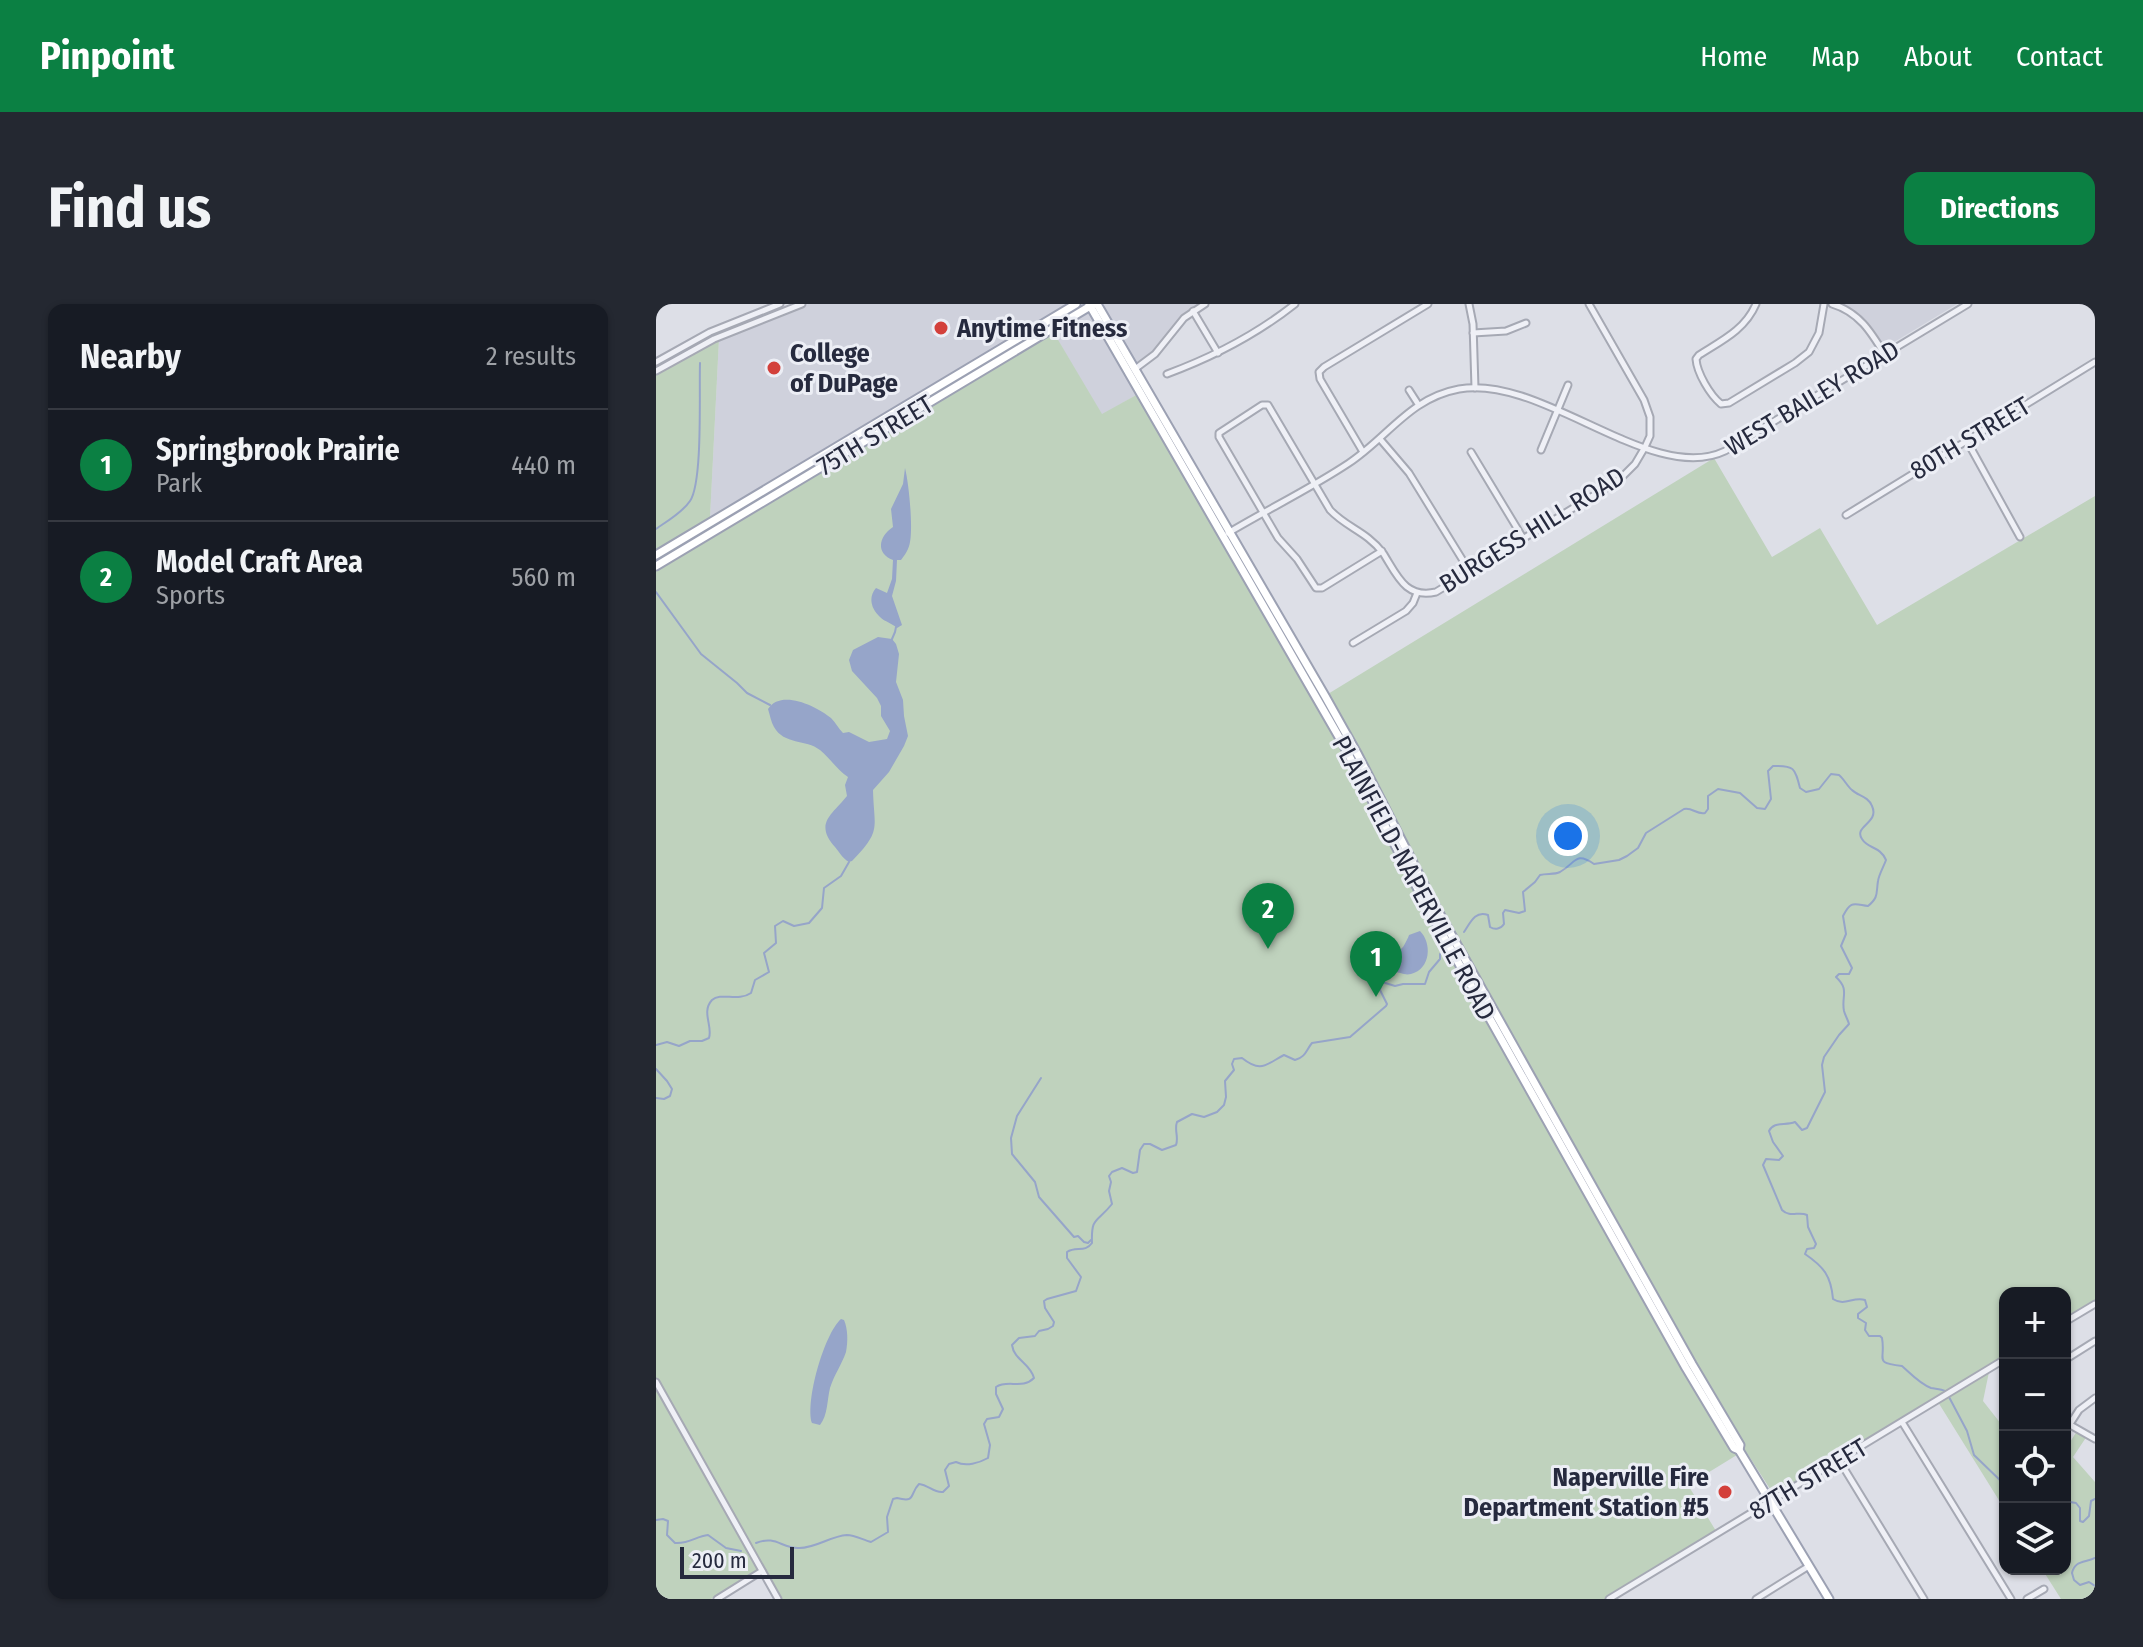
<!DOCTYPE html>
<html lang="en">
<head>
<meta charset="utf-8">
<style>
	body { margin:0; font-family:"Fira Sans Condensed",sans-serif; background:#242831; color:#f1f3f6 }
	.controls { position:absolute; right:24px; bottom:24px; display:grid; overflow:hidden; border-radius:16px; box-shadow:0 2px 6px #0004 }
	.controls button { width:72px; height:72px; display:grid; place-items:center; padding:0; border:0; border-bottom:2px solid #363941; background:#171b24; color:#f1f3f6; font:40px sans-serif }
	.scale { position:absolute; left:24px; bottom:20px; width:114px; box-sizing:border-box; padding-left:8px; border:4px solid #262a3e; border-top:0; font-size:22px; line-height:28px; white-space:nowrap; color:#262a3e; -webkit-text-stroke:6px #eceef5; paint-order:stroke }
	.you { position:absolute; left:912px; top:532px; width:28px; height:28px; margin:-20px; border:6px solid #fff; border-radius:50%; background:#1a73e8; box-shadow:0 0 0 12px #1a73e833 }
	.badge { display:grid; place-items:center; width:52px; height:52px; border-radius:50%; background:#0b8043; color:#fff; font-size:26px; font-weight:700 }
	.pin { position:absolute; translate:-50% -66px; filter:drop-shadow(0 2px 4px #0008) }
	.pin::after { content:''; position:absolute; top:42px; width:28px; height:24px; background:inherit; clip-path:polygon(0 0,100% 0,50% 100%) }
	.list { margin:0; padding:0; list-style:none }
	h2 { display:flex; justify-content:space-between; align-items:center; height:104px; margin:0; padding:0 32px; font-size:34px }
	h2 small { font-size:26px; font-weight:400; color:#9ea1a6 }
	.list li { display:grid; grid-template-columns:52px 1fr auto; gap:24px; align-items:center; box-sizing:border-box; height:112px; padding:0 32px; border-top:2px solid #363941 }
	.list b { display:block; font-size:30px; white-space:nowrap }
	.list p { margin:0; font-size:26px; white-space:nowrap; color:#9ea1a6 }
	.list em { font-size:26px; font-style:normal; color:#9ea1a6 }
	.icon { flex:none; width:44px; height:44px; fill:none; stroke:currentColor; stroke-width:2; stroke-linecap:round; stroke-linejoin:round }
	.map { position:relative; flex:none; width:1439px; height:1295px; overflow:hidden; border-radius:16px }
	header { display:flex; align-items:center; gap:48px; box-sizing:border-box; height:112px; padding:0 40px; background:#0b8043; color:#fff }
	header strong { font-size:38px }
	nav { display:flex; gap:44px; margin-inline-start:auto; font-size:28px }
	.intro { display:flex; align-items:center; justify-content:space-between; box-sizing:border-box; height:192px; padding:0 48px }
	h1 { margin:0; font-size:56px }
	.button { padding:20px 36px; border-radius:16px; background:#0b8043; color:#fff; font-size:28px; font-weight:700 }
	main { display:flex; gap:48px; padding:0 48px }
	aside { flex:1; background:#171b24; border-radius:16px; box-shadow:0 2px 6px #0004 }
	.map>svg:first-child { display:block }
	.built { fill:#cfd1dc }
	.green { fill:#bfd2bd }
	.water { fill:#96a5c9 }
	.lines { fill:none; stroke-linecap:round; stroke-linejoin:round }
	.stream { stroke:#96a5c9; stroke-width:2 }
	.minor-casing { stroke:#a6a9b4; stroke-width:9 }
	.major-casing { stroke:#9ca1b3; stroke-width:11 }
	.minor { stroke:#eff0f6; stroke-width:5 }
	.major { stroke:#fff; stroke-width:7 }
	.poi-dot { fill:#d3403b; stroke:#eceef5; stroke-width:3 }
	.labels { text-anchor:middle; stroke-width:6; stroke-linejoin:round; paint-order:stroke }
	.poi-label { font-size:26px; font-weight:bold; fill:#262a3e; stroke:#eceef5; text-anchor:start }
	.street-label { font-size:26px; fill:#262a3e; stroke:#eceef5 }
</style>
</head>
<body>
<header>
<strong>Pinpoint</strong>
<nav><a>Home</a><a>Map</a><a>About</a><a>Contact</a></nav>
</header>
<div class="intro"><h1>Find us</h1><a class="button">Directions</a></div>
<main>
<aside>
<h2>Nearby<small>2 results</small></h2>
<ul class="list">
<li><span class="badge">1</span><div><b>Springbrook Prairie</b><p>Park</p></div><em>440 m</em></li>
<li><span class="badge">2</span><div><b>Model Craft Area</b><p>Sports</p></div><em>560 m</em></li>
</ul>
</aside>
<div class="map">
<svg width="1439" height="1295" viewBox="0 0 1439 1295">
	<rect width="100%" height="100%" fill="#dddfe7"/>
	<g class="built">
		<polygon points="152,0 416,0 400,7 54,214 63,35"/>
		<polygon points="448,0 548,0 534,9 504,45 481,64 450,10"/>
		<polygon points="1187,0 1301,0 1230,43 1210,16"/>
		<polygon points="432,9 441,18 482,90 446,111 397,28 423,12"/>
	</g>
	<g class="green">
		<polygon points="387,24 333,60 0,259 0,254"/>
		<polygon points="398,29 446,110 482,90 574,238 576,237 667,393 1058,154 1116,253 1164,224 1221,321 1439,192 1439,997 1409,1015 1409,989 1349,989 1349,1052 1118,1191 1089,1146 1032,1181 1060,1227 951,1295 125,1295 108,1263 55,1295 0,1295 0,266"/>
		<polygon points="63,35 54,214 0,246 0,70"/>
		<polygon points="1333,1068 1327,1097 1349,1125 1349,1206 1282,1098"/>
		<polygon points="1421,1127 1431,1132 1417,1153 1439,1178 1439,1295 1405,1295 1386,1265 1409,1265 1409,1146"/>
	</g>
	<g class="water">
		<path d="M 249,164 C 253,180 257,222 254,238 C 253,245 249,251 245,256 L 241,256 L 240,277 L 236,292 L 246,321 L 241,324 C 236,319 229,318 224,313 C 215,305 212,293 220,284 L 231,289 L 236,275 L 237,256 C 219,249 223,232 237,223 L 235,205 L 247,180 Z"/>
		<path d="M 222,333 L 236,335 L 240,340 L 243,350 L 240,378 L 247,396 L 248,412 L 252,432 L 248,442 L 233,468 L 217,486 C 218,525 226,526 196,557 L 193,558 C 186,554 184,549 179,543 C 158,519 176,511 191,492 L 189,481 L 192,473 C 181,466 174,454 164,446 C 150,435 128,441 118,423 C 115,418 114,411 112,405 C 125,385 160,402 175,414 C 180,419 182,424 187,429 L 193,428 L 213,438 L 231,435 L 234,427 L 225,412 L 225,402 L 221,394 L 196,367 L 193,356 L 197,346 Z"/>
		<path d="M 764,627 C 776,639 775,665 755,670 C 748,672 742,667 735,668 C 725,670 720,675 710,669 L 709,663 C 718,651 736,655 747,643 C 748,642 753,632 753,631 Z"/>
		<path d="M 185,1015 L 188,1016 C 192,1025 192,1038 190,1048 C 186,1060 178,1071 174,1084 C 171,1096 172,1111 164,1121 L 156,1119 C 149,1098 168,1030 185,1015 Z"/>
	</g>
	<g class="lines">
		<g class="stream">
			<path d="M 0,225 C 11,217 26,209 34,197 C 47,178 43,87 44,59"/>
			<polyline points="0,288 45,350 81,379 91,389 114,401"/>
			<polyline points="236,335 239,328 240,323"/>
			<path d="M 808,628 C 814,619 819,606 832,611 L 834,623 C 839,626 845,625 848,620 L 847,609 L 849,606 L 863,609 L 869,607 L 867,588 L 879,578 L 884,571 C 891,569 898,571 904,568 C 920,559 919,547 938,560 L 963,556 L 971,552 L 982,544 L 990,529 L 1028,505 C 1036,503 1041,511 1049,509 L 1052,505 L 1052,492 L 1062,485 L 1084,489 L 1101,504 L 1109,505 L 1115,495 L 1112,467 L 1117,462 C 1138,461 1139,464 1144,484 L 1150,488 L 1163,485 L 1175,470 L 1183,471 C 1188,475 1191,482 1196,486 C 1202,492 1212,492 1216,502 C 1224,519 1197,522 1206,535 C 1212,545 1224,542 1230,556 C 1228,562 1223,570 1222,577 C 1220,589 1223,593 1212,602 C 1198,600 1195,596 1187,612 L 1190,630 L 1185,642 L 1196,664 L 1193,670 L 1183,670 L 1180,673 C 1194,686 1185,692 1188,707 C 1189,711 1192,716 1193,720 L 1183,731 L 1168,753 L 1166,761 L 1169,788 L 1151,824 L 1146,826 L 1139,818 C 1129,822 1118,817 1113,827 L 1117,838 L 1127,852 L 1123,856 L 1110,855 L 1107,861 L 1126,906 C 1134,914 1143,907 1151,911 L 1152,923 L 1160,940 L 1158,944 L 1151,945 L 1149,950 C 1168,963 1175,972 1177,995 C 1189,1003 1197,992 1209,996 L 1211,1003 L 1202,1010 L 1202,1014 L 1210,1019 L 1209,1026 L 1213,1032 L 1224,1032 L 1226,1034 C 1230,1056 1217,1059 1246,1062 C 1255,1070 1264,1080 1275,1084 C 1280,1085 1285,1085 1289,1087"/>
			<path d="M 0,741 L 11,738 L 23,742 L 34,737 L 46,737 L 53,734 C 57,722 45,708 56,696 C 65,688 82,698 95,689 L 99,676 L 113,668 L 108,649 L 120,639 L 119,622 L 127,617 L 138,622 L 153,619 L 166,604 L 168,584 L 185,572 L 193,558"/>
			<polyline points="0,765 11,777 16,785 14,792 8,795 0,794"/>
			<polyline points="385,774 361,812 355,834 356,850 379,878 383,893 418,933 422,932 428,938 432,939 435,936"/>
			<polyline points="1293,1093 1311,1127 1318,1151 1349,1181"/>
			<polyline points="1409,1202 1414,1198 1420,1199 1424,1204 1424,1217 1427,1218 1433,1212 1435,1197 1439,1195"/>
			<path d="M 0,1216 L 7,1215 L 12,1217 L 11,1231 L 19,1239 C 34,1240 40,1232 52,1231 L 70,1244 L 85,1247"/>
			<path d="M 100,1239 C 120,1231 125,1244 142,1244 C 159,1245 174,1232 191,1231 C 199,1231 207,1236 215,1238 L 232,1228 L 231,1213 L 237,1195 L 241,1194 C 261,1199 253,1190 263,1180 C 273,1181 277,1189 287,1188 L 293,1182 L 289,1166 L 293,1160 L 300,1158 C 310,1163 323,1159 332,1154 L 334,1141 L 328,1120 L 331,1115 L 343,1113 L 347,1105 L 340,1090 L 340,1083 C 352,1075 366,1086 378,1074 C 374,1059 358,1056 356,1041 L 363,1034 L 379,1032 L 383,1027 L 392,1025 L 397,1022 L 398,1018 L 389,1004 L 388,997 L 391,995 L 420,987 L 425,973 L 411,954 L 411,948 C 420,942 429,949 436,939 C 435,912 441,919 456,900 L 453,887 L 455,878 L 453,872 L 456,868 L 466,864 L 477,869 L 481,868 L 484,846 L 488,840 L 494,840 L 506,846 L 520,841 C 523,833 518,826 521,818 L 536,810 L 548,813 L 561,808 L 568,801 L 570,793 L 569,777 L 578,766 L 576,760 L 578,755 L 586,754 C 605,769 609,761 628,751 L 639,756 C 650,753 650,746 656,739 L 694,733 L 730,702 L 731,700 L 724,686 L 726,678 L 739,682 L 747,680 L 769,680 L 773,668 L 784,655 L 784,650"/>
			<path d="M 1439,1254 C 1429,1259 1419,1256 1416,1269 L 1418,1276 L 1424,1281 L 1433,1278 L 1439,1282"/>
		</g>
		<g class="minor-casing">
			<g id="minor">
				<polyline points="813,0 817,20 819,84"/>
				<path d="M 1100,0 C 1089,26 1065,37 1043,51 L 1040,55 C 1041,69 1054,91 1065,100 L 1073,99 L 1139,59 L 1153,48 L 1163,29 L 1168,0"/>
				<path d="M 1176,0 C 1203,8 1215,28 1229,51"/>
				<polyline points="537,7 562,49"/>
				<polyline points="817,29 850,27 870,19"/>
				<polyline points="0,58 54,28 124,0"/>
				<polyline points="479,65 499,50 528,14 549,0"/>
				<polyline points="0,67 58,35 146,0"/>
				<path d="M 511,70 C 557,53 601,30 639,0"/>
				<polyline points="753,86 762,100"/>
				<polyline points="724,135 753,169 814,268"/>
				<polyline points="1311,137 1364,233"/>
				<polyline points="885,146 912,81"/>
				<polyline points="707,148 664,75 663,68 668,63 772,0"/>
				<polyline points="815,148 867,234"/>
				<polyline points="1190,211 1439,58"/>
				<path d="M 572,229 C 612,205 654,185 693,159 C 732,133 754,94 803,85 C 886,70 996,182 1069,147 L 1312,0"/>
				<path d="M 726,247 L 666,284 L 660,284 L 641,255 L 622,234 L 563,133 L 563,129 L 606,101 L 612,101 L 674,206 C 691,224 710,227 727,249 C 741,271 749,295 780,288 L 963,176 L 979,160 L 989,143 L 994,132 L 994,113 L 988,96 L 933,0"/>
				<polyline points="697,339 750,307 757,299 761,289"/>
				<polyline points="1409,1018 1439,1000"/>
				<polyline points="1409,1056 1439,1037"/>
				<polyline points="0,1078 122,1295"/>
				<polyline points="1246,1118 1355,1295"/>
				<polyline points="1409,1118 1439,1135"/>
				<polyline points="1414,1120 1423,1106 1439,1094"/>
				<polyline points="1183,1156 1268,1295"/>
				<polyline points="61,1295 106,1267"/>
				<polyline points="953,1295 1349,1055"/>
				<polyline points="1100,1295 1153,1262"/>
				<polyline points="1371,1295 1388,1285"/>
			</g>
		</g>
		<g class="major-casing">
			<g id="major">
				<polyline points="433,0 687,440 770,601 1030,1064 1078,1144 1083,1146"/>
				<polyline points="441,0 669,392 702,451 777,598 1036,1060 1084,1141 1083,1146 1173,1295"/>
				<polyline points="0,251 420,0"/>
				<polyline points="0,262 436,1"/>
			</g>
		</g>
		<use href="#minor" class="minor"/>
		<use href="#major" class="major"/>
	</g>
	<g class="poi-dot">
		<circle cx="285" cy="24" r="8"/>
		<circle cx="118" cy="64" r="8"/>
		<circle cx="1069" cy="1188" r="8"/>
	</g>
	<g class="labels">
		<g class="poi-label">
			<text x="301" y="33">Anytime Fitness</text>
			<text x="134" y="58">College<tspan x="134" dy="30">of DuPage</tspan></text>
			<text x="1053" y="1182" text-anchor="end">Naperville Fire<tspan x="1053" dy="30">Department Station #5</tspan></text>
		</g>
		<g class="street-label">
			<text transform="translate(1156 94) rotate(-31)" y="9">WEST BAILEY ROAD</text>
			<text transform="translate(219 131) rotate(-31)" y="9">75TH STREET</text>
			<text transform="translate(1314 134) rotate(-31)" y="9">80TH STREET</text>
			<text transform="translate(876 226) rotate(-32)" y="9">BURGESS HILL ROAD</text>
			<text transform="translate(758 574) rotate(62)" y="9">PLAINFIELD-NAPERVILLE ROAD</text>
			<text transform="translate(1152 1175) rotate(-31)" y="9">87TH STREET</text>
		</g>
	</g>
</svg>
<div class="controls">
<button>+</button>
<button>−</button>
<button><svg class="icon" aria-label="locate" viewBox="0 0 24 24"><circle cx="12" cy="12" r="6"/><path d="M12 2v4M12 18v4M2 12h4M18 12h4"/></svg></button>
<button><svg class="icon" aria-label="layers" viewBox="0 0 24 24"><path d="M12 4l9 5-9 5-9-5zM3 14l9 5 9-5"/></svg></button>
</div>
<div class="scale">200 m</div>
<div class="you"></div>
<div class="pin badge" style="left:720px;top:693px">1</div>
<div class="pin badge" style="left:612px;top:645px">2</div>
</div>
</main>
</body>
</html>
